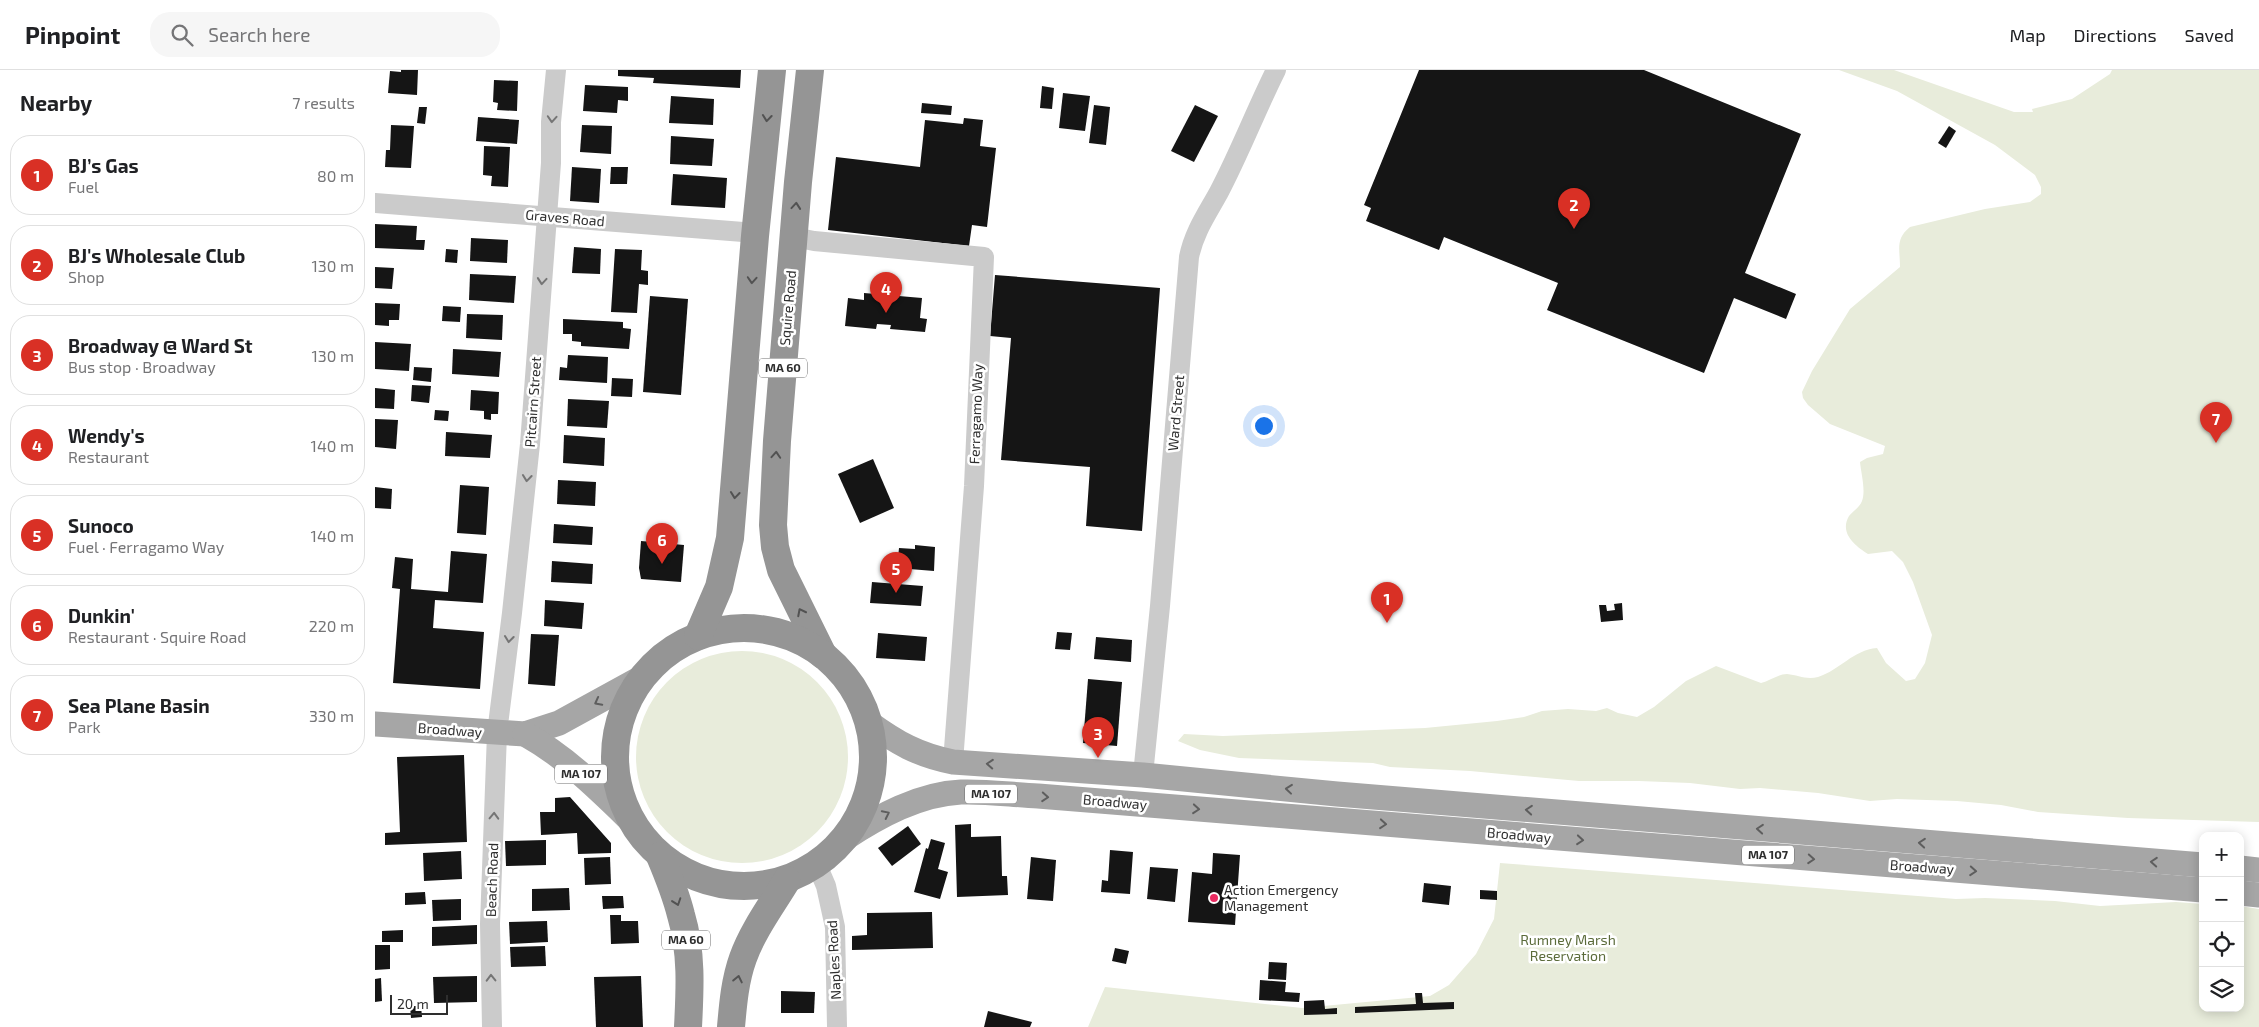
<!DOCTYPE html>
<html lang="en">
<head>
<meta charset="utf-8">
<style>
	body { margin:0; font-family:"Exo 2",sans-serif; background:#f6f6f6; color:#202124 }
	.controls { position:absolute; right:15px; bottom:15px; display:grid; overflow:hidden; border-radius:10px; box-shadow:0 2px 12px #0003 }
	.controls button { width:45px; height:45px; display:grid; place-items:center; padding:0; border:0; border-bottom:1px solid #e0e0e0; background:#fff; color:#202124; font:25px sans-serif }
	.scale { position:absolute; left:15px; bottom:12px; width:58px; box-sizing:border-box; padding-left:5px; border:2px solid #2e2e2e; border-top:0; font-size:14px; line-height:18px; white-space:nowrap; color:#2e2e2e; -webkit-text-stroke:4px #fff; paint-order:stroke }
	.you { position:absolute; left:888px; top:355px; width:18px; height:18px; margin:-12px; border:4px solid #fff; border-radius:50%; background:#1a73e8; box-shadow:0 0 0 8px #1a73e833 }
	.badge { display:grid; place-items:center; width:32px; height:32px; border-radius:50%; background:#d93025; color:#fff; font-size:16px; font-weight:700 }
	.pin { position:absolute; translate:-50% -41px; filter:drop-shadow(0 1px 2px #0008) }
	.pin::after { content:''; position:absolute; top:26px; width:18px; height:15px; background:inherit; clip-path:polygon(0 0,100% 0,50% 100%) }
	.list { margin:0; padding:0; list-style:none }
	h2 { display:flex; justify-content:space-between; align-items:center; height:65px; margin:0; padding:0 20px; font-size:21px }
	h2 small { font-size:16px; font-weight:400; color:#757577 }
	.list li { display:grid; grid-template-columns:32px 1fr auto; gap:15px; align-items:center; box-sizing:border-box; height:80px; margin:0 10px 10px; padding:0 10px; border:1px solid #e0e0e0; border-radius:20px }
	.list b { display:block; font-size:19px; white-space:nowrap }
	.list p { margin:0; font-size:16px; white-space:nowrap; color:#757577 }
	.list em { font-size:16px; font-style:normal; color:#757577 }
	.icon { flex:none; width:28px; height:28px; fill:none; stroke:currentColor; stroke-width:2; stroke-linecap:round; stroke-linejoin:round }
	.map { position:relative; flex:none; width:1884px; height:957px; overflow:hidden }
	header { display:flex; align-items:center; gap:30px; box-sizing:border-box; height:70px; padding:0 25px; background:#fff; border-bottom:1px solid #e0e0e0 }
	header strong { font-size:24px }
	nav { display:flex; gap:28px; margin-inline-start:auto; font-size:18px }
	.search { width:350px; height:45px; background:#f6f6f6; display:flex; align-items:center; gap:12px; box-sizing:border-box; padding:0 18px; border-radius:20px; color:#757577; font-size:19px }
	main { display:flex }
	aside { flex:1; background:#fff }
	.map>svg:first-child { display:block }
	.green { fill:#e8ecdb }
	.building { fill:#151515 }
	.lines { fill:none; stroke-linecap:round; stroke-linejoin:round }
	.minor { stroke:#cbcbcb; stroke-width:20 }
	.major { stroke:#a6a6a6; stroke-width:25 }
	.highway { stroke:#959595; stroke-width:28 }
	.oneway { stroke:#525252 }
	.oneway2 { stroke:#757575 }
	.oneway3 { stroke:#5e5e5e }
	.poi-dot { fill:#ea2b61; stroke:#fff; stroke-width:2 }
	.labels { text-anchor:middle; stroke-width:5; stroke-linejoin:round; paint-order:stroke }
	.shield { fill:#fff; stroke:#6d6d6d; stroke-width:1 }
	.shield-label { font-size:12px; font-weight:bold; fill:#2e2e2e }
	.street-label { font-size:14px; fill:#2e2e2e; stroke:#fff }
	.poi-label { font-size:14px; fill:#2e2e2e; stroke:#fff; text-anchor:start }
	.park-label { font-size:14px; fill:#5b6b3a; stroke:#fff }
</style>
</head>
<body>
<header>
<strong>Pinpoint</strong>
<div class="search"><svg class="icon" aria-label="search" viewBox="0 0 24 24"><circle cx="10" cy="10" r="6"/><path d="M15 15l6 6"/></svg>Search here</div>
<nav><a>Map</a><a>Directions</a><a>Saved</a></nav>
</header>
<main>
<aside>
<h2>Nearby<small>7 results</small></h2>
<ul class="list">
<li><span class="badge">1</span><div><b>BJ’s Gas</b><p>Fuel</p></div><em>80 m</em></li>
<li><span class="badge">2</span><div><b>BJ's Wholesale Club</b><p>Shop</p></div><em>130 m</em></li>
<li><span class="badge">3</span><div><b>Broadway @ Ward St</b><p>Bus stop · Broadway</p></div><em>130 m</em></li>
<li><span class="badge">4</span><div><b>Wendy's</b><p>Restaurant</p></div><em>140 m</em></li>
<li><span class="badge">5</span><div><b>Sunoco</b><p>Fuel · Ferragamo Way</p></div><em>140 m</em></li>
<li><span class="badge">6</span><div><b>Dunkin'</b><p>Restaurant · Squire Road</p></div><em>220 m</em></li>
<li><span class="badge">7</span><div><b>Sea Plane Basin</b><p>Park</p></div><em>330 m</em></li>
</ul>
</aside>
<div class="map">
<svg width="1884" height="957" viewBox="0 0 1884 957">
	<rect width="100%" height="100%" fill="#fff"/>
	<g class="green">
		<path d="M 1464,0 L 1519,0 L 1639,42 L 1658,42 L 1657,39 L 1697,29 L 1735,4 L 1737,0 L 1884,0 L 1884,752 L 1753,748 L 1663,742 L 1626,735 L 1582,731 L 1522,729 L 1495,731 L 1443,723 L 1385,718 L 1365,719 L 1315,713 L 1264,711 L 1204,711 L 1095,701 L 1015,697 L 998,693 L 864,688 L 825,680 L 803,671 L 809,664 L 848,666 L 1050,658 L 1122,651 L 1149,647 L 1167,641 L 1193,639 L 1221,641 L 1232,638 L 1243,643 L 1262,647 L 1279,637 L 1311,611 L 1341,596 L 1386,613 C 1395,611 1403,604 1412,604 C 1423,605 1431,610 1443,607 C 1465,600 1478,580 1502,578 L 1511,593 L 1531,611 L 1540,609 L 1550,593 L 1557,565 L 1538,512 L 1528,492 L 1517,481 L 1493,484 C 1480,476 1464,463 1474,446 C 1478,441 1485,437 1487,431 C 1491,420 1486,403 1485,392 L 1492,388 L 1508,384 L 1510,376 L 1455,354 L 1433,335 L 1428,328 L 1427,322 L 1437,301 L 1475,239 L 1525,197 C 1525,179 1520,169 1535,157 L 1610,139 L 1655,132 L 1666,124 L 1666,117 L 1660,105 L 1620,75 L 1522,21 Z"/>
		<circle cx="367" cy="687" r="106"/>
		<polygon points="1125,793 1581,829 1610,828 1680,831 1725,836 1801,832 1828,834 1828,938 1865,938 1865,836 1884,839 1884,957 713,957 730,917 927,938 1055,926 1074,915 1101,884 1119,849"/>
	</g>
	<g class="building">
		<polygon points="26,0 43,0 42,25 13,23 15,1 26,2"/>
		<polygon points="243,0 366,0 365,18 278,13 279,8 243,6"/>
		<polygon points="1044,0 1269,0 1426,64 1370,203 1421,224 1411,249 1359,228 1329,303 1172,240 1183,213 1069,167 1064,180 991,151 996,138 989,135"/>
		<polygon points="119,10 143,11 142,41 122,40 123,33 118,32"/>
		<polygon points="210,15 253,17 253,31 243,30 242,43 208,41"/>
		<polygon points="667,16 679,18 677,39 665,38"/>
		<polygon points="688,23 715,26 710,61 684,58"/>
		<polygon points="296,26 339,29 338,55 294,53"/>
		<polygon points="547,33 577,36 576,45 546,43"/>
		<polygon points="719,35 735,37 731,75 714,73"/>
		<polygon points="820,35 843,46 819,92 796,81"/>
		<polygon points="44,37 52,37 50,54 42,53"/>
		<polygon points="103,47 144,50 142,74 101,71"/>
		<polygon points="589,48 608,50 605,76 621,78 612,157 597,155 594,176 453,160 461,87 545,97 550,50 588,54"/>
		<polygon points="16,55 39,56 36,98 10,97 11,80 15,80"/>
		<polygon points="207,55 237,56 236,84 205,82"/>
		<polygon points="1574,56 1581,61 1571,78 1563,73"/>
		<polygon points="296,66 339,69 337,96 295,94"/>
		<polygon points="109,76 135,77 133,117 116,116 117,106 108,105"/>
		<polygon points="197,97 226,99 224,133 195,131"/>
		<polygon points="236,97 253,97 252,114 235,114"/>
		<polygon points="298,104 352,108 350,138 296,135"/>
		<polygon points="0,154 42,156 41,170 50,170 49,180 0,178"/>
		<polygon points="96,168 133,170 132,193 95,191"/>
		<polygon points="199,177 226,179 225,204 197,203"/>
		<polygon points="71,179 83,180 82,193 70,192"/>
		<polygon points="240,179 267,180 266,200 273,201 273,215 264,214 262,243 236,242"/>
		<polygon points="0,197 19,198 17,219 0,218"/>
		<polygon points="95,204 141,206 139,233 94,230"/>
		<polygon points="620,205 785,218 767,461 711,456 715,397 626,390 636,268 615,266"/>
		<polygon points="489,223 547,228 545,248 552,249 550,262 515,259 516,255 502,254 501,259 470,256 473,228 489,230"/>
		<polygon points="275,226 313,229 306,325 268,322"/>
		<polygon points="0,233 25,234 24,250 14,250 14,256 0,255"/>
		<polygon points="68,236 86,237 85,252 67,251"/>
		<polygon points="92,244 128,245 127,270 91,268"/>
		<polygon points="188,249 248,252 248,258 256,259 254,279 206,276 206,272 197,271 197,264 188,264"/>
		<polygon points="0,272 36,274 34,301 0,299"/>
		<polygon points="78,279 126,282 124,307 77,304"/>
		<polygon points="193,285 233,287 232,313 184,310 185,297 192,298"/>
		<polygon points="39,297 57,298 56,312 38,310"/>
		<polygon points="237,308 258,309 257,327 236,326"/>
		<polygon points="37,315 56,316 54,333 36,331"/>
		<polygon points="0,318 20,320 19,339 0,338"/>
		<polygon points="96,320 124,322 123,344 116,344 116,350 109,349 109,341 95,340"/>
		<polygon points="193,329 234,331 232,358 192,356"/>
		<polygon points="60,340 74,341 73,351 59,350"/>
		<polygon points="0,349 23,350 21,379 0,377"/>
		<polygon points="71,362 117,365 115,388 70,386"/>
		<polygon points="189,365 230,368 229,396 188,393"/>
		<polygon points="498,389 519,438 485,453 463,404"/>
		<polygon points="183,410 221,412 220,436 182,434"/>
		<polygon points="85,415 114,417 111,465 82,463"/>
		<polygon points="0,417 17,419 16,439 0,438"/>
		<polygon points="179,454 218,457 217,475 178,473"/>
		<polygon points="266,471 309,475 306,512 266,509 264,498"/>
		<polygon points="540,475 560,477 559,501 522,498 524,478 540,479"/>
		<polygon points="76,481 112,484 108,533 60,530 58,558 109,562 105,619 18,613 25,519 17,518 20,487 38,489 36,519 73,522"/>
		<polygon points="177,491 218,494 217,514 176,512"/>
		<polygon points="497,512 548,516 546,536 495,533"/>
		<polygon points="170,530 209,533 207,559 169,556"/>
		<polygon points="1247,533 1248,550 1226,552 1224,535 1231,535 1232,541 1240,540 1239,534"/>
		<polygon points="682,562 697,563 695,580 680,579"/>
		<polygon points="503,563 552,567 550,591 501,588"/>
		<polygon points="156,564 184,565 180,616 153,614"/>
		<polygon points="721,567 757,570 756,592 719,589"/>
		<polygon points="713,609 747,612 742,676 708,673"/>
		<polygon points="89,685 92,772 10,775 10,763 25,762 22,687"/>
		<polygon points="195,727 236,773 236,783 203,784 202,763 166,765 165,742 180,742 180,728"/>
		<polygon points="596,754 596,767 626,766 627,806 632,806 633,825 582,827 580,755"/>
		<polygon points="533,756 546,774 517,796 503,778"/>
		<polygon points="556,769 570,773 563,799 573,802 565,829 539,822 551,778 553,779"/>
		<polygon points="171,770 171,795 131,796 130,771"/>
		<polygon points="735,780 758,782 755,824 726,822 727,810 733,811"/>
		<polygon points="86,781 87,809 49,811 48,783"/>
		<polygon points="838,783 865,785 860,855 813,852 817,802 837,804"/>
		<polygon points="235,787 236,814 210,815 209,788"/>
		<polygon points="656,787 681,790 678,831 652,829"/>
		<polygon points="775,797 803,799 800,832 772,829"/>
		<polygon points="1049,813 1076,816 1074,835 1047,832"/>
		<polygon points="194,818 195,840 157,841 157,819"/>
		<polygon points="1105,820 1122,821 1122,830 1105,829"/>
		<polygon points="50,822 51,834 30,835 30,823"/>
		<polygon points="227,826 248,826 249,838 228,839"/>
		<polygon points="86,829 86,850 58,851 57,830"/>
		<polygon points="557,842 558,878 477,880 477,866 492,865 492,843"/>
		<polygon points="235,845 246,845 246,851 263,851 264,873 236,874"/>
		<polygon points="172,851 173,872 135,874 134,852"/>
		<polygon points="102,855 102,874 57,876 57,857"/>
		<polygon points="28,860 28,872 7,872 7,861"/>
		<polygon points="0,875 15,875 15,899 0,900"/>
		<polygon points="170,876 171,896 136,897 135,877"/>
		<polygon points="740,878 754,881 751,894 737,891"/>
		<polygon points="894,892 912,893 911,910 893,909"/>
		<polygon points="102,906 102,932 59,933 58,907"/>
		<polygon points="266,906 268,957 221,957 219,907"/>
		<polygon points="6,908 7,931 0,932 0,909"/>
		<polygon points="885,910 911,912 910,922 925,923 924,932 884,930"/>
		<polygon points="406,921 440,922 439,943 406,943"/>
		<polygon points="1040,923 1047,923 1048,933 1079,932 1079,939 980,943 980,937 1041,934"/>
		<polygon points="949,930 950,939 962,938 962,944 929,945 929,931"/>
		<polygon points="35,936 46,936 47,947 36,948"/>
		<polygon points="613,941 657,952 655,957 609,957"/>
	</g>
	<g class="lines">
		<g class="minor">
			<polyline points="0,133 381,163"/>
			<polyline points="419,167 439,171 609,187 599,416 578,692"/>
			<path d="M 768,705 L 785,536 L 814,187 C 819,162 832,144 844,122 C 865,82 881,40 901,0"/>
			<polyline points="442,795 451,816 460,857 462,957"/>
			<polyline points="117,957 115,854 122,663 137,543 155,374 176,93 176,52 181,0"/>
		</g>
		<g class="major">
			<path d="M 493,652 C 522,673 543,685 578,692 L 768,705 L 962,724 L 1828,795"/>
			<polyline points="0,654 150,664 184,653 266,608"/>
			<path d="M 150,664 C 191,687 223,719 256,751"/>
			<path d="M 469,769 C 504,746 544,724 586,722 C 611,721 638,725 663,726 L 1828,820"/>
			<polyline points="1865,798 1884,800"/>
			<polyline points="1865,823 1884,825"/>
		</g>
		<g class="highway">
			<polyline points="435,0 423,112 402,371 398,455 400,477 406,500 448,585"/>
			<circle cx="369" cy="687" r="129"/>
			<polyline points="323,566 344,517 355,468 380,166 397,0"/>
			<path d="M 285,786 C 293,805 301,825 306,845 C 317,882 315,919 313,957"/>
			<path d="M 356,957 C 358,934 360,910 368,888 C 378,860 397,835 412,810"/>
		</g>
	</g>
	<defs><path id="oneway-chevron" d="M-2-3.5L2.5 0L-2 3.5" fill="none" stroke-width="1.6" stroke-linecap="round" stroke-linejoin="round" transform="scale(1.25)"/></defs>
	<g class="oneway">
		<use href="#oneway-chevron" transform="translate(392 48) rotate(96)"/>
		<use href="#oneway-chevron" transform="translate(421 136) rotate(-85)"/>
		<use href="#oneway-chevron" transform="translate(377 210) rotate(94)"/>
		<use href="#oneway-chevron" transform="translate(401 385) rotate(-86)"/>
		<use href="#oneway-chevron" transform="translate(360 425) rotate(96)"/>
		<use href="#oneway-chevron" transform="translate(426 542) rotate(-117)"/>
		<use href="#oneway-chevron" transform="translate(302 832) rotate(71)"/>
		<use href="#oneway-chevron" transform="translate(363 909) rotate(-78)"/>
	</g>
	<g class="oneway2">
		<use href="#oneway-chevron" transform="translate(177 49) rotate(94)"/>
		<use href="#oneway-chevron" transform="translate(167 211) rotate(95)"/>
		<use href="#oneway-chevron" transform="translate(152 408) rotate(96)"/>
		<use href="#oneway-chevron" transform="translate(134 569) rotate(97)"/>
		<use href="#oneway-chevron" transform="translate(119 746) rotate(-88)"/>
		<use href="#oneway-chevron" transform="translate(116 908) rotate(-91)"/>
	</g>
	<g class="oneway3">
		<use href="#oneway-chevron" transform="translate(223 632) rotate(152)"/>
		<use href="#oneway-chevron" transform="translate(615 694) rotate(-176)"/>
		<use href="#oneway-chevron" transform="translate(914 719) rotate(-174)"/>
		<use href="#oneway-chevron" transform="translate(670 727) rotate(4)"/>
		<use href="#oneway-chevron" transform="translate(821 739) rotate(5)"/>
		<use href="#oneway-chevron" transform="translate(1154 740) rotate(-175)"/>
		<use href="#oneway-chevron" transform="translate(511 744) rotate(-26)"/>
		<use href="#oneway-chevron" transform="translate(1008 754) rotate(5)"/>
		<use href="#oneway-chevron" transform="translate(1385 759) rotate(-175)"/>
		<use href="#oneway-chevron" transform="translate(1205 770) rotate(5)"/>
		<use href="#oneway-chevron" transform="translate(1547 773) rotate(-175)"/>
		<use href="#oneway-chevron" transform="translate(1436 789) rotate(4)"/>
		<use href="#oneway-chevron" transform="translate(1779 792) rotate(-176)"/>
		<use href="#oneway-chevron" transform="translate(1598 801) rotate(4)"/>
	</g>
	<circle class="poi-dot" cx="839" cy="828" r="5"/>
	<g class="labels">
		<g class="shield">
			<rect x="384" y="288.5" width="48" height="19" rx="4"/>
			<rect x="180" y="694.5" width="52" height="19" rx="4"/>
			<rect x="590" y="714.5" width="52" height="19" rx="4"/>
			<rect x="1367" y="775.5" width="52" height="19" rx="4"/>
			<rect x="287" y="860.5" width="48" height="19" rx="4"/>
		</g>
		<g class="shield-label">
			<text x="408" y="302">MA 60</text>
			<text x="206" y="708">MA 107</text>
			<text x="616" y="728">MA 107</text>
			<text x="1393" y="789">MA 107</text>
			<text x="311" y="874">MA 60</text>
		</g>
		<g class="street-label">
			<text transform="translate(190 148) rotate(5)" y="5">Graves Road</text>
			<text transform="translate(413 238) rotate(-85)" y="5">Squire Road</text>
			<text transform="translate(158 332) rotate(-86)" y="5">Pitcairn Street</text>
			<text transform="translate(801 343) rotate(-85)" y="5">Ward Street</text>
			<text transform="translate(601 344) rotate(-88)" y="5">Ferragamo Way</text>
			<text transform="translate(75 660) rotate(4)" y="5">Broadway</text>
			<text transform="translate(740 732) rotate(5)" y="5">Broadway</text>
			<text transform="translate(1144 765) rotate(5)" y="5">Broadway</text>
			<text transform="translate(1547 797) rotate(4)" y="5">Broadway</text>
			<text transform="translate(117 810) rotate(-88)" y="5">Beach Road</text>
			<text transform="translate(459 890) rotate(-93)" y="5">Naples Road</text>
		</g>
		<g class="poi-label">
			<text x="849" y="825">Action Emergency<tspan x="849" dy="16">Management</tspan></text>
		</g>
		<g class="park-label">
			<text x="1193" y="875">Rumney Marsh<tspan x="1193" dy="16">Reservation</tspan></text>
		</g>
	</g>
</svg>
<div class="controls">
<button>+</button>
<button>−</button>
<button><svg class="icon" aria-label="locate" viewBox="0 0 24 24"><circle cx="12" cy="12" r="6"/><path d="M12 2v4M12 18v4M2 12h4M18 12h4"/></svg></button>
<button><svg class="icon" aria-label="layers" viewBox="0 0 24 24"><path d="M12 4l9 5-9 5-9-5zM3 14l9 5 9-5"/></svg></button>
</div>
<div class="scale">20 m</div>
<div class="you"></div>
<div class="pin badge" style="left:1012px;top:553px">1</div>
<div class="pin badge" style="left:1199px;top:159px">2</div>
<div class="pin badge" style="left:723px;top:688px">3</div>
<div class="pin badge" style="left:511px;top:243px">4</div>
<div class="pin badge" style="left:521px;top:523px">5</div>
<div class="pin badge" style="left:287px;top:494px">6</div>
<div class="pin badge" style="left:1841px;top:373px">7</div>
</div>
</main>
</body>
</html>
